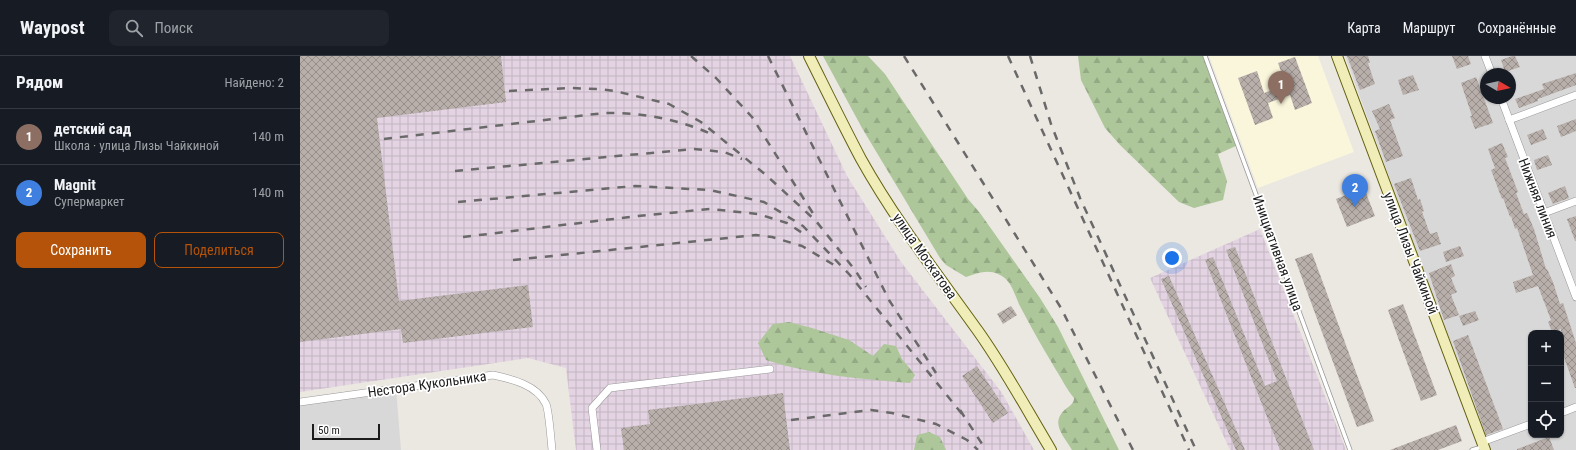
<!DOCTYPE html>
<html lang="ru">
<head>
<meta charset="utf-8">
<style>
	body { margin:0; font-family:"Roboto Condensed",sans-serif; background:#20242c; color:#f1f3f6 }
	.controls { position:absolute; right:12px; bottom:12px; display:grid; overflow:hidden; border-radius:8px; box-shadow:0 1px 3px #0004 }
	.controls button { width:36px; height:36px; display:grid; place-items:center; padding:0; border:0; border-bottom:1px solid #363941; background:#171b24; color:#f1f3f6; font:20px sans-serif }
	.compass { position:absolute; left:1180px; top:12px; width:36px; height:36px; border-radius:50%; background:#171b24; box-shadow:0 1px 3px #0004; rotate:99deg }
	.scale { position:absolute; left:12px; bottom:10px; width:68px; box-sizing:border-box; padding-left:4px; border:2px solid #1b1b1b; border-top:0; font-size:11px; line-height:14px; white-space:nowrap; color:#1b1b1b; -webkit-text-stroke:3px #fff; paint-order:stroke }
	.you { position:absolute; left:872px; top:202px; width:14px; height:14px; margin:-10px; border:3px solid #fff; border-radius:50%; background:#1a73e8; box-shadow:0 0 0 6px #1a73e833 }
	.badge { display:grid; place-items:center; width:26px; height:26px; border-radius:50%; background:#b45309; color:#fff; font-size:13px; font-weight:700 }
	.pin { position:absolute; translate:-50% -33px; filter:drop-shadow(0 1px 2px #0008) }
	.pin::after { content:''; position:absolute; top:21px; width:14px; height:12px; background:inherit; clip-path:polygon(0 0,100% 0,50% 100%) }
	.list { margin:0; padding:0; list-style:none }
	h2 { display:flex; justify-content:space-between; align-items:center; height:52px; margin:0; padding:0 16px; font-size:17px }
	h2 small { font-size:13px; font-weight:400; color:#9ea1a6 }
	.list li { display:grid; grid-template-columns:26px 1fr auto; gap:12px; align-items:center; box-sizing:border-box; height:56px; padding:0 16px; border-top:1px solid #363941 }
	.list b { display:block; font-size:15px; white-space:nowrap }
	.list p { margin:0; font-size:13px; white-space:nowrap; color:#9ea1a6 }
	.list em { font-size:13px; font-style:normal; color:#9ea1a6 }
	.actions { display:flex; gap:8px; padding:12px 16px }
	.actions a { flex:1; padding:9px 0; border:1px solid #b45309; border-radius:8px; text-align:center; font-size:14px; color:#b45309 }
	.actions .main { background:#b45309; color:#fff }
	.icon { flex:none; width:22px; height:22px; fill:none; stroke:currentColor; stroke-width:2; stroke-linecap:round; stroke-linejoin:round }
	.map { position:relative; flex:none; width:1276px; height:394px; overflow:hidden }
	header { display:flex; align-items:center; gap:24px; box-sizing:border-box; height:56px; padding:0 20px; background:#171b24; border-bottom:1px solid #363941 }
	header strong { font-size:19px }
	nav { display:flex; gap:22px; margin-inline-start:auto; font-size:14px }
	.search { width:280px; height:36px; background:#20242c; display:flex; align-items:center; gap:10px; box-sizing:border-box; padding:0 14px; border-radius:8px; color:#9ea1a6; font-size:15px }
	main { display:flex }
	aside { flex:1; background:#171b24 }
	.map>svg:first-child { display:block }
	.residential { fill:#d9d8d8; fill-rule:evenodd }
	.industrial { fill:url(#industrial-grid) }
	.education { fill:#faf6db }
	.forest { fill:url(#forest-firs) }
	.building { fill:url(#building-cross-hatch) }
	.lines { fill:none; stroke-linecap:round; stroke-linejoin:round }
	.lane-casing { stroke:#989898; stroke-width:5 }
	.street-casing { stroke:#989898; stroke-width:8 }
	.secondary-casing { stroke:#636110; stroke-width:12 }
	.lane { stroke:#fff; stroke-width:3.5 }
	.street { stroke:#fff; stroke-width:7 }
	.secondary { stroke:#f1edb9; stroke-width:10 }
	.rail { stroke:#696969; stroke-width:2.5; stroke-dasharray:8 8; stroke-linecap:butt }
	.labels { text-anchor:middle; stroke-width:3.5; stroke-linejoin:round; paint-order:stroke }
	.street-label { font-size:14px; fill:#1b1b1b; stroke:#fff }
</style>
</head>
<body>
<header>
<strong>Waypost</strong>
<div class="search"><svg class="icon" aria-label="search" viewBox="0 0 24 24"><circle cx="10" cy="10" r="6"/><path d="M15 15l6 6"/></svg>Поиск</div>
<nav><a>Карта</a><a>Маршрут</a><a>Сохранённые</a></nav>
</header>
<main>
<aside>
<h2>Рядом<small>Найдено: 2</small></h2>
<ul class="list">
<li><span class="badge" style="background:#8d6e63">1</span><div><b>детский сад</b><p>Школа · улица Лизы Чайкиной</p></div><em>140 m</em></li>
<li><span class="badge" style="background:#3f7fe0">2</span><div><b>Magnit</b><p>Супермаркет</p></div><em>140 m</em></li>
</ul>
<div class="actions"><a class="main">Сохранить</a><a>Поделиться</a></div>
</aside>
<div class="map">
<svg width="1276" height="394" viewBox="0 0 1276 394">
	<defs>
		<pattern id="industrial-grid" width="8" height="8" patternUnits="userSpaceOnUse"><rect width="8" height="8" fill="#e4d4e3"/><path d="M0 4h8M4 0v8" fill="none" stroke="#c3b5c2"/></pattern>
		<pattern id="forest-firs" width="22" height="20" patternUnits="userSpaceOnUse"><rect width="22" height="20" fill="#adc69a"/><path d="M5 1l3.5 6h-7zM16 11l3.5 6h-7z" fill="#94aa84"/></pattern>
		<pattern id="building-cross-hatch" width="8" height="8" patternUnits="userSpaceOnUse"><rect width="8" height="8" fill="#b8afab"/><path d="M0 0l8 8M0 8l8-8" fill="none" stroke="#958e8a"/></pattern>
	</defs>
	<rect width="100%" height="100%" fill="#ebe7e1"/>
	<g class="residential">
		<path d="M 1045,0 L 1276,0 L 1276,394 L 1189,394 ZM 1186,18 L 1210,18 L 1210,42 L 1186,42 ZM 1231,277 L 1261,277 L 1261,379 L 1231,379 Z"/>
		<polygon points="96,333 101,394 0,394 0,343"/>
	</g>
	<g class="industrial">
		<polygon points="0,0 490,0 547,120 601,206 702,337 734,394 276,394 266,312 228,302 0,336"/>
		<polygon points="960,173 1046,394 930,394 850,222"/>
	</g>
	<polygon class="education" points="909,0 1018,0 1054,96 958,132"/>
	<g class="forest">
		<path d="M 523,0 L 568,0 L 585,18 L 668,143 L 680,157 L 740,242 L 758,271 L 819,394 L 772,394 C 763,379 749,366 767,352 C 771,349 774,347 774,342 C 767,334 762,323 756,314 C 744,294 732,273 721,252 C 715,241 712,223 698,218 C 688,213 676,217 666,221 L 646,209 L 640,202 L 562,72 Z"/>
		<polygon points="778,0 905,0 938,89 918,98 927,125 923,144 894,152 879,146 820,89 805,72 781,24"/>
		<path d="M 489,266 L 512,272 L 549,284 L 573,300 L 584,288 L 596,290 L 602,303 L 615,319 L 610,327 C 561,323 512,319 466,304 L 458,287 L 473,268 Z"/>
		<polygon points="629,376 640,381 646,394 614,394 617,379"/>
	</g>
	<g class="building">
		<polygon points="0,0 201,0 206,46 77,62 99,245 228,229 233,271 103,287 101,273 0,286"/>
		<polygon points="1047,0 1068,0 1070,7 1068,7 1075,28 1060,34"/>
		<polygon points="1152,0 1168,0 1171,8 1157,13"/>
		<polygon points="1212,0 1215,0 1220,11 1205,16 1201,4"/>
		<polygon points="995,1 1012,47 995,54 990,39 968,47 973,62 955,69 938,22 957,15 964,37 986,29 978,7"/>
		<polygon points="1276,17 1276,29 1238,43 1238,45 1219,52 1215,43 1244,33 1242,28"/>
		<polygon points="1113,19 1119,34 1103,39 1098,24"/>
		<polygon points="1176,21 1193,67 1175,73 1170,60 1172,60 1161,27"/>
		<polygon points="1089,48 1095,62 1090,64 1103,100 1086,106 1075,75 1080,73 1072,55"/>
		<polygon points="1276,63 1276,75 1261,81 1257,70"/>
		<polygon points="1243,73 1247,83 1231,89 1227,79"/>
		<polygon points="1202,87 1208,101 1205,102 1218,136 1216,137 1224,158 1227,157 1234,173 1246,213 1247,213 1253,226 1260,248 1263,247 1276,287 1276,332 1275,332 1261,293 1261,273 1252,276 1248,266 1251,264 1238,230 1216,237 1213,226 1233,219 1217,172 1215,173 1211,160 1210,161 1203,142 1202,143 1191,114 1195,112 1188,93"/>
		<polygon points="1248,99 1252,109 1237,114 1234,104"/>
		<polygon points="1111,122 1118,144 1120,143 1124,155 1122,156 1130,178 1137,176 1141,188 1120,195 1094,128"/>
		<polygon points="1265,130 1269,142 1253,148 1248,137"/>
		<polygon points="1064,132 1075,160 1047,171 1036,143"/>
		<polygon points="1276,160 1276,185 1275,185 1267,163"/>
		<polygon points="1160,190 1164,200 1146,206 1143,196"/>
		<polygon points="935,191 1014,394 980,394 905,204 913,201 965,330 977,325 926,194"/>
		<polygon points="1012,197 1074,365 1057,371 995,203"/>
		<polygon points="1151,208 1155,220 1151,222 1157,236 1151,239 1159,259 1144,264 1129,217"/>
		<polygon points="869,220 945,394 936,394 861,223"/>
		<polygon points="1103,248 1137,339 1121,345 1088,254"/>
		<polygon points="711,250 717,259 703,268 697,258"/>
		<polygon points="1175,255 1179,264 1163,270 1159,260"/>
		<polygon points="1168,279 1203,373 1186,379 1153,285"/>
		<polygon points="677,310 708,357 693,367 662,320"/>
		<polygon points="483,337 490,394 324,394 321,372 350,368 348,354"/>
		<polygon points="1156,369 1162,385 1138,394 1090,394"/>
		<polygon points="1249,381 1254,394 1217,394 1217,393"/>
	</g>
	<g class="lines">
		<g class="lane-casing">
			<g id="lane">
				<polyline points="905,0 1050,394"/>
				<polyline points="1172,394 1182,391"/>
			</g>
		</g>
		<g class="street-casing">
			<g id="street">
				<polyline points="1185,0 1192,18"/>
				<polyline points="1201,42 1276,241"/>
				<polyline points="1209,64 1276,39"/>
				<polyline points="1244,157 1276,145"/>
				<path d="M 0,346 L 193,319 C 212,323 237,329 246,348 C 249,355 251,384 252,394"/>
				<polyline points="1261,357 1276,351"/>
				<polyline points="1182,386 1231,368"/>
				<polyline points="297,394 292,352 310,332 470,313"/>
			</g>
		</g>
		<g class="secondary-casing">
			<g id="secondary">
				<path d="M 509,0 C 526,34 543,69 561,103 C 595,164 638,219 678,275 C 705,313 727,354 751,394"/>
				<polyline points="1037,0 1185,394"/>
			</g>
		</g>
		<use href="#lane" class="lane"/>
		<use href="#street" class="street"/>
		<use href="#secondary" class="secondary"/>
		<g class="rail">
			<polyline points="391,0 416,22 452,61 514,159"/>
			<polyline points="468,0 589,244 636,317"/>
			<polyline points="604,0 761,252 833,394"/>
			<polyline points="708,0 889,394"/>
			<polyline points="730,0 751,68 780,142 896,394"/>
			<polyline points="209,35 270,32 298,33 315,35 369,48 401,66 466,119 516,165 555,214 566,231"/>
			<path d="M 84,83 L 304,57 C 339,56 377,63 409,77"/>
			<polyline points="155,115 394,93 424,96 442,103"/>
			<polyline points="158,146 335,130 410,134 464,146 503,170 549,218 662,358"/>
			<polyline points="163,181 338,160 410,153 458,158 487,167 504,178"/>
			<polyline points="213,204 456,179 472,181 502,190 539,212"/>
			<polyline points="660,354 686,394"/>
			<polyline points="491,364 571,354 592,357 636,368 667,384 678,394"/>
		</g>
	</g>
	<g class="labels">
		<g class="street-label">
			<text transform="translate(1238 142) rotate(69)" y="5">Нижняя линия</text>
			<text transform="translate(978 197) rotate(70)" y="5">Инициативная улица</text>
			<text transform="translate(1111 197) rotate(69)" y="5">улица Лизы Чайкиной</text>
			<text transform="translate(625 200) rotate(55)" y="5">улица Москатова</text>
			<text transform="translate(127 328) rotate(-8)" y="5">Нестора Кукольника</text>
		</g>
	</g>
</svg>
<div class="controls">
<button>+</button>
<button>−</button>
<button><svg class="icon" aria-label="locate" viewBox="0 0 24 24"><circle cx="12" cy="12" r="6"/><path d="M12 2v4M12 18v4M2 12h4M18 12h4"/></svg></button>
</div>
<svg class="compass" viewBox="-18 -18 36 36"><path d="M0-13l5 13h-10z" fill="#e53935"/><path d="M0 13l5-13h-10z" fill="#9ea1a6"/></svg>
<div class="scale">50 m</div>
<div class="you"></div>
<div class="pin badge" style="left:981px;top:48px;background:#8d6e63">1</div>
<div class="pin badge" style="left:1055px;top:151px;background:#3f7fe0">2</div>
</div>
</main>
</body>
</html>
